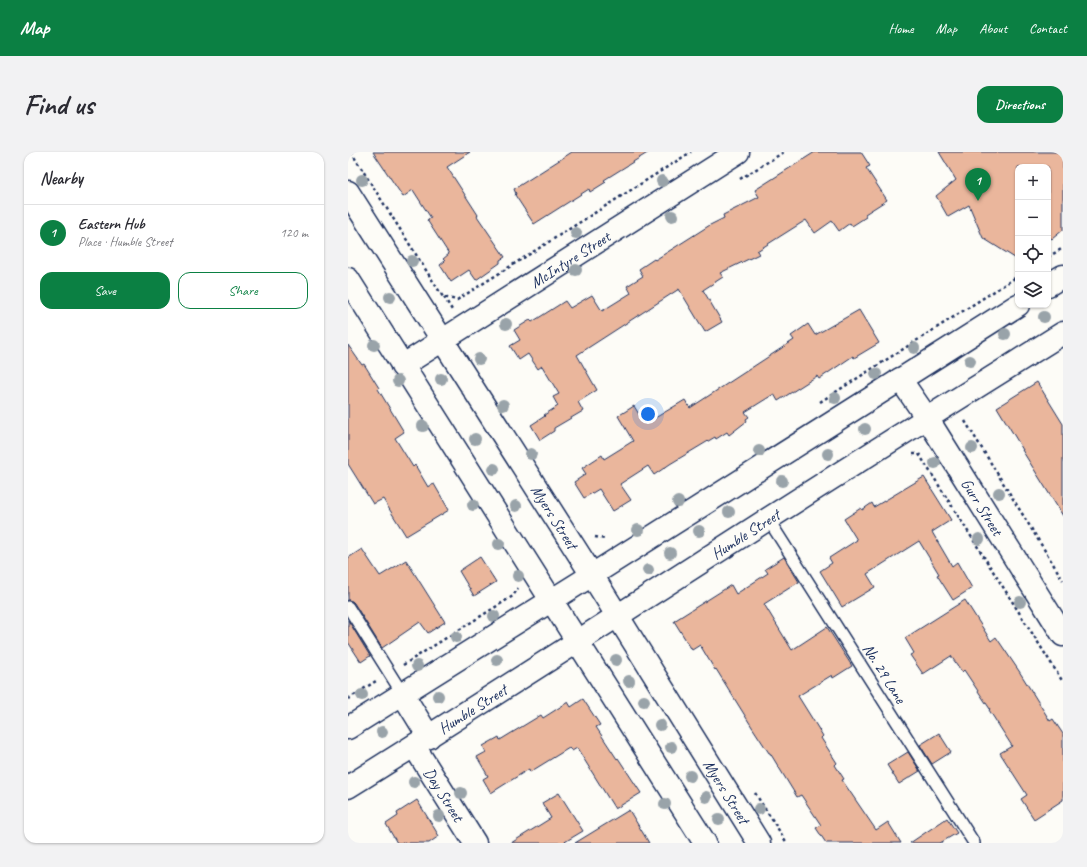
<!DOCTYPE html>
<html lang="en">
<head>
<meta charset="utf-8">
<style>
	body { margin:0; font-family:Caveat,sans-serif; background:#f2f2f3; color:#2b2b33 }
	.controls { position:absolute; right:12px; top:12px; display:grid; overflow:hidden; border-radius:8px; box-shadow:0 1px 3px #0004 }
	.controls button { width:36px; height:36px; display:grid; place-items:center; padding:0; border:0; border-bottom:1px solid #e1e1e2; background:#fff; color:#2b2b33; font:20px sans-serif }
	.you { position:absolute; left:300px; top:262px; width:14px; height:14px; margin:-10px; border:3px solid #fff; border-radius:50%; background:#1a73e8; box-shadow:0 0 0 6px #1a73e833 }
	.badge { display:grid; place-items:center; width:26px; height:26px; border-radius:50%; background:#0b8043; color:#fff; font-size:13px; font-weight:700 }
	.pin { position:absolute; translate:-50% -33px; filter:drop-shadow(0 1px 2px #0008) }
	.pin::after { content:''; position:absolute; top:21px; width:14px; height:12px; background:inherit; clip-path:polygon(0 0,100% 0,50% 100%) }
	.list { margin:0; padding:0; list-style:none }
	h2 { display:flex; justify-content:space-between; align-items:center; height:52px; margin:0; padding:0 16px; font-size:17px }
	h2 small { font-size:13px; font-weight:400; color:#7c7c81 }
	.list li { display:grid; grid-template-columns:26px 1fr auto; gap:12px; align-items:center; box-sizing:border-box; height:56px; padding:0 16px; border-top:1px solid #e1e1e2 }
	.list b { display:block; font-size:15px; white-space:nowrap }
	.list p { margin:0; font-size:13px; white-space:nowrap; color:#7c7c81 }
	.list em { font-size:13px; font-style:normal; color:#7c7c81 }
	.actions { display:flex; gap:8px; padding:12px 16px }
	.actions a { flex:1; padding:9px 0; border:1px solid #0b8043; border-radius:12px; text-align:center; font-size:14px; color:#0b8043 }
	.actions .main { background:#0b8043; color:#fff }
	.icon { flex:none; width:22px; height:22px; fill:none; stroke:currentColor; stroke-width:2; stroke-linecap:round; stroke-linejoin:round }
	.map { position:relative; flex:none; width:715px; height:691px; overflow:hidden; border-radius:12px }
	header { display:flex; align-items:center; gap:24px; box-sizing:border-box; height:56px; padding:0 20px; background:#0b8043; color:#fff }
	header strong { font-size:19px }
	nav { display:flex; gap:22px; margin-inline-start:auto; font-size:14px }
	.intro { display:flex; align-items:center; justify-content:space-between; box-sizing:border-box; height:96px; padding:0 24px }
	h1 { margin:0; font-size:28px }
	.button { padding:10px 18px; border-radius:12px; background:#0b8043; color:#fff; font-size:14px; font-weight:700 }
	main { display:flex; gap:24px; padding:0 24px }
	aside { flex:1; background:#fff; border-radius:12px; box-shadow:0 1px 3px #0004 }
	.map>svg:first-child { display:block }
	.building { fill:#eab69c; stroke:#1b2f5e }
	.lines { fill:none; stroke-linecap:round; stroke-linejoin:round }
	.service-casing { stroke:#1b2f5e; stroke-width:14 }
	.minor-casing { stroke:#1b2f5e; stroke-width:25 }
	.path { stroke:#1b2f5e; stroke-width:2.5; stroke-dasharray:3 3; stroke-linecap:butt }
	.service { stroke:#fdfcf7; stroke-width:11 }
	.minor { stroke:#fdfcf7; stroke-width:22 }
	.tree { fill:#99a3a9 }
	.labels { text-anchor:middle; stroke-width:3; stroke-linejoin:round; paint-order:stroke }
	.street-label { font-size:16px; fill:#1b2f5e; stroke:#fdfcf7 }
</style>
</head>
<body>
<header>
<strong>Map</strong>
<nav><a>Home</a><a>Map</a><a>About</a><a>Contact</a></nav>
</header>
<div class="intro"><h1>Find us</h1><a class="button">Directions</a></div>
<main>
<aside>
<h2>Nearby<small></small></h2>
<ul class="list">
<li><span class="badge">1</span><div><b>Eastern Hub</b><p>Place · Humble Street</p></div><em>120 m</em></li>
</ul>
<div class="actions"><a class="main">Save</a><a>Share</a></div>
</aside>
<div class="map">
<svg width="715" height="691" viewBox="0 0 715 691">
	<rect width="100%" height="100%" fill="#fdfcf7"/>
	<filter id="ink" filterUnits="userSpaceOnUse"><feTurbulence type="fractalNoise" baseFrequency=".025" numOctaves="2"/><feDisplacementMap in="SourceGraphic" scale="8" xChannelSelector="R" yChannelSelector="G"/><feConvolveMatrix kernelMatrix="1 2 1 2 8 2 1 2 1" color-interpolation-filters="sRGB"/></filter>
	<g filter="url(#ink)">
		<g class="building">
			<polygon points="25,0 122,0 99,15 130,63 129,64 157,105 152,108 152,111 128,128 121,118 103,130 92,113 97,109 95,107 101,102 79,68 83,66 65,38 55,45"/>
			<polygon points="224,0 301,0 256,28 258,30 242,40 241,37 186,72 167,43 168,42 166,37"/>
			<polygon points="467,0 513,0 522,14 518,16 539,48 517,62 518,65 504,74 502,71 491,79 484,69 467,81 458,68 409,99 411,102 372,121 375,125 355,138 374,170 357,180 331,137 229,203 249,238 230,250 235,259 206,276 206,279 192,288 183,273 197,264 196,263 210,254 205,245 211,242 194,214 190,217 180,202 171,208 162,194 172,188 166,178 182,168 184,170 217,149 222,156 244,143 254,159 283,141 279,134 295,124 291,117 306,107 307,108 362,73 376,66 375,63 411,45 407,38"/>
			<polygon points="591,0 715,0 715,78 704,87 700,84 700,15 670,15 670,108 635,86 621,53 600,65 588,44 608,28"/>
			<polygon points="511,158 531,191 506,206 505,204 471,227 469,224 430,249 426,242 397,260 401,265 398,267 399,269 381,283 379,280 368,287 367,285 322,312 306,323 300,314 272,332 283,348 265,359 251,337 236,346 226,330 238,322 234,316 254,303 256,307 285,289 270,264 286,254 297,272 337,248 342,256 446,188 443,184 460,172 467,183"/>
			<polygon points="0,193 14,213 16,212 31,236 30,237 56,280 47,286 65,315 67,313 80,335 86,332 101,358 58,384 35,347 25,352 0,312"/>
			<polygon points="689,230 715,272 715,364 674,298 675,298 649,255"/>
			<polygon points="576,325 603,368 584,380 604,414 609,410 624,436 605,448 589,423 591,422 571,389 519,422 527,435 494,455 472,419 484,411 481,406 509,388 496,367 513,356 514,358 524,351 526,355"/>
			<polygon points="14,397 32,424 58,408 97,470 80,481 72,470 34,496 6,451 4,449 0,448 0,406"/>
			<polygon points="132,405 148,430 126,444 111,419"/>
			<polygon points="436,405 451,430 416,452 444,498 479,475 504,514 485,526 484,523 450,544 475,584 473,586 489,611 487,613 496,627 494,628 528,678 540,670 553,691 478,691 468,676 473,673 453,643 449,645 422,601 421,601 404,575 368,517 367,518 352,493 344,498 326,469 383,433 388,442 420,421 417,417"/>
			<polygon points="617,448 643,489 648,485 671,519 702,569 705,567 715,582 715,648 686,667 673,647 679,643 652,601 664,594 641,558 642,557 616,518 614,520 603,504 575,522 562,503 566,501 557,486"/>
			<polygon points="0,468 22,504 13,510 0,490"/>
			<polygon points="235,547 252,573 248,575 269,607 270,606 293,641 267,657 229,596 224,599 221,596 182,620 181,617 143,641 135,627 140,624 129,605 138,600 135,594 151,585 152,588 193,563 195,566 220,550 223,555"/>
			<polygon points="591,581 603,600 584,612 572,593"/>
			<polygon points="560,600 572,619 551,632 539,613"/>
			<polygon points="211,641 235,679 215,691 163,691 203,666 194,651"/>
			<polygon points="69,648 91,684 81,691 49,691 38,672 50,664 49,661"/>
			<polygon points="281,658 301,691 227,691"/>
			<polygon points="599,666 609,681 592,691 562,691"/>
		</g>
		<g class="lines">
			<g class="service-casing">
				<g id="service">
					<polyline points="420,367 626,691"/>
					<polyline points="0,455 54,541"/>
				</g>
			</g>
			<g class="minor-casing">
				<g id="minor">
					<path id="s1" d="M 0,40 L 244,423 L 411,691"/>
					<polyline points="0,127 357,691"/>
					<polyline points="700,133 715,124"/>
					<path id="s2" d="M 54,214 L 390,0"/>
					<path id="s3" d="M 552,227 L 579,266 L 715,483"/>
					<polyline points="54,541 81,585"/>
					<polyline points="0,576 244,423 670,153"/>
					<path id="s4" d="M 66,594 L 127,691"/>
					<path id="s5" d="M 0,635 C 141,547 280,457 420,367 C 518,304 616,243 715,181"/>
				</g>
			</g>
			<g class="path">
				<polyline points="3,0 95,145 109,148 343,0"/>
				<polyline points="392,27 436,0"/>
				<polyline points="700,105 715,96"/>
				<polyline points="96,145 104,158"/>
				<polyline points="472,250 670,124"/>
				<polyline points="617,269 715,428"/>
				<polyline points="565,302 571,302 715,530"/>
				<polyline points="247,385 257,387"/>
				<polyline points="55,513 165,444 170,436"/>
				<polyline points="0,547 28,529"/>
				<polyline points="407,641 439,691"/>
			</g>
			<use href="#service" class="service"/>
			<use href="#minor" class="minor"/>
		</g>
		<g class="tree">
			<circle cx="14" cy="28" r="6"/>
			<circle cx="314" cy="29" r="6"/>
			<circle cx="324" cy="64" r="6"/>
			<circle cx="228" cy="81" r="6"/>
			<circle cx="64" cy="109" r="6"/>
			<circle cx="228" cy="118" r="6"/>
			<circle cx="42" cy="145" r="6"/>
			<circle cx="696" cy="165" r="6"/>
			<circle cx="158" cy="172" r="6"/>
			<circle cx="657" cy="182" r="6"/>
			<circle cx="26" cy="193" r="6"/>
			<circle cx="566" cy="196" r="6"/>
			<circle cx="131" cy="207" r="6"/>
			<circle cx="622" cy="209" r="6"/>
			<circle cx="528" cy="222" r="6"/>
			<circle cx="93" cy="227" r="6"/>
			<circle cx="50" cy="229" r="6"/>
			<circle cx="487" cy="246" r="6"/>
			<circle cx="155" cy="253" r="6"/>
			<circle cx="75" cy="274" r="6"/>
			<circle cx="517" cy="277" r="6"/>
			<circle cx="127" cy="287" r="6"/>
			<circle cx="624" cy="296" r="6"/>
			<circle cx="411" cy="299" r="6"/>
			<circle cx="183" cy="302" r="6"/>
			<circle cx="480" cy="302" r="6"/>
			<circle cx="587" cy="311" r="6"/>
			<circle cx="146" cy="317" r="6"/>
			<circle cx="434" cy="329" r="6"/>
			<circle cx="651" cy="341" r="6"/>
			<circle cx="330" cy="350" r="6"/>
			<circle cx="125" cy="353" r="6"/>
			<circle cx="168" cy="354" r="6"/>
			<circle cx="381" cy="360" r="6"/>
			<circle cx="290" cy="378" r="6"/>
			<circle cx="351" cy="379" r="6"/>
			<circle cx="631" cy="387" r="6"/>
			<circle cx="151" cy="392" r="6"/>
			<circle cx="322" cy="401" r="6"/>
			<circle cx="300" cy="418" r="6"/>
			<circle cx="170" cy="424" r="6"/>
			<circle cx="672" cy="450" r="6"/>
			<circle cx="146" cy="464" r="6"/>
			<circle cx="108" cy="485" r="6"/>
			<circle cx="149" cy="508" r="6"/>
			<circle cx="268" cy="508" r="6"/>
			<circle cx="69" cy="514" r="6"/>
			<circle cx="281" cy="529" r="6"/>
			<circle cx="14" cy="543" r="6"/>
			<circle cx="90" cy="544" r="6"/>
			<circle cx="296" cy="549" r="6"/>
			<circle cx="312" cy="573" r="6"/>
			<circle cx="34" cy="580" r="6"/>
			<circle cx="323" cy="595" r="6"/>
			<circle cx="342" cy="624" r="6"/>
			<circle cx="66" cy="630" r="6"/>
			<circle cx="113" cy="641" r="6"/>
			<circle cx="358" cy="645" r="6"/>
			<circle cx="317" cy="652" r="6"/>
			<circle cx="411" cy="657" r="6"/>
			<circle cx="91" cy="664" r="6"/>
			<circle cx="371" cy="667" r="6"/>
		</g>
	</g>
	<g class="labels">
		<g class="street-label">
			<text dy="6" stroke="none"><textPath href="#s2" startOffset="199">McIntyre Street</textPath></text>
			<text dy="6" stroke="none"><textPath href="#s3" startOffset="152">Gurr Street</textPath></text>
			<text dy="6" stroke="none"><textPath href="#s1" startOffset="385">Myers Street</textPath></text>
			<text dy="6" stroke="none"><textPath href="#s5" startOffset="471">Humble Street</textPath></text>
			<text transform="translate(537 521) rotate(58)" y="6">No. 29 Lane</text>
			<text dy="6" stroke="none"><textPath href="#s5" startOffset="147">Humble Street</textPath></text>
			<text dy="6" stroke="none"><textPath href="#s1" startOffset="709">Myers Street</textPath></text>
			<text dy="6" stroke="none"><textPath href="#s4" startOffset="57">Day Street</textPath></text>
		</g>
	</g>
</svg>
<div class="controls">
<button>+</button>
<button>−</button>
<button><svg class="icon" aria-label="locate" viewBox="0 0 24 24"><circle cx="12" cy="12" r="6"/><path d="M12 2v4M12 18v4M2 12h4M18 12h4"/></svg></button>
<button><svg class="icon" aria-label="layers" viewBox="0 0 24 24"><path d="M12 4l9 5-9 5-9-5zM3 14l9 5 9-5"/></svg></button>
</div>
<div class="you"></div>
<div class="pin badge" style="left:630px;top:49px">1</div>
</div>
</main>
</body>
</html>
